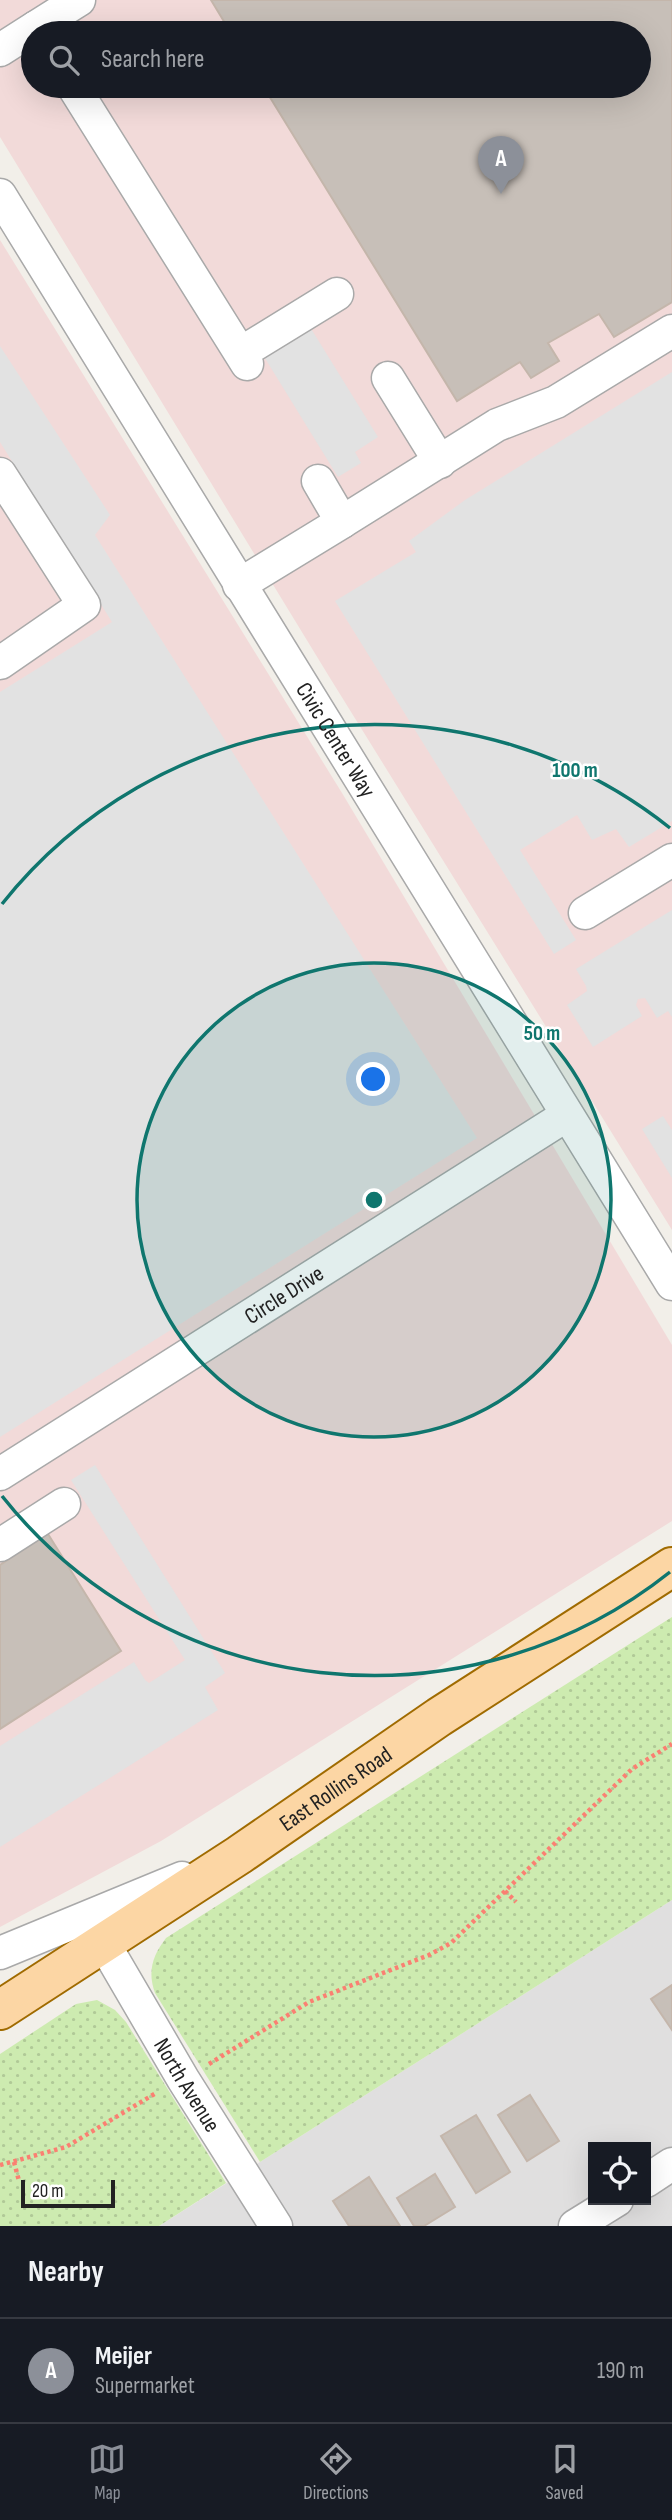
<!DOCTYPE html>
<html lang="en">
<head>
<meta charset="utf-8">
<style>
	body { margin:0; font-family:"Sofia Sans Condensed",sans-serif; background:#20242c; color:#f1f3f6 }
	.controls { position:absolute; right:21px; bottom:21px; display:grid; overflow:hidden; border-radius:0px; box-shadow:0 7px 28px #0002 }
	.controls button { width:63px; height:63px; display:grid; place-items:center; padding:0; border:0; border-bottom:2px solid #363941; background:#171b24; color:#f1f3f6; font:35px sans-serif }
	.scale { position:absolute; left:21px; bottom:18px; width:94px; box-sizing:border-box; padding-left:7px; border:4px solid #222; border-top:0; font-size:19px; line-height:24px; white-space:nowrap; color:#222; -webkit-text-stroke:5px #fff; paint-order:stroke }
	.you { position:absolute; left:374px; top:1080px; width:24px; height:24px; margin:-18px; border:5px solid #fff; border-radius:50%; background:#1a73e8; box-shadow:0 0 0 10px #1a73e833 }
	.badge { display:grid; place-items:center; width:46px; height:46px; border-radius:50%; background:#8c9099; color:#fff; font-size:23px; font-weight:700 }
	.pin { position:absolute; translate:-50% -58px; filter:drop-shadow(0 2px 4px #0008) }
	.pin::after { content:''; position:absolute; top:37px; width:24px; height:21px; background:inherit; clip-path:polygon(0 0,100% 0,50% 100%) }
	.list { margin:0; padding:0; list-style:none }
	h2 { display:flex; justify-content:space-between; align-items:center; height:91px; margin:0; padding:0 28px; font-size:30px }
	h2 small { font-size:23px; font-weight:400; color:#9ea1a6 }
	.list li { display:grid; grid-template-columns:46px 1fr auto; gap:21px; align-items:center; box-sizing:border-box; height:105px; padding:0 28px; border-top:2px solid #363941 }
	.list b { display:block; font-size:26px; white-space:nowrap }
	.list p { margin:0; font-size:23px; white-space:nowrap; color:#9ea1a6 }
	.list em { font-size:23px; font-style:normal; color:#9ea1a6 }
	.icon { flex:none; width:38px; height:38px; fill:none; stroke:currentColor; stroke-width:2; stroke-linecap:round; stroke-linejoin:round }
	.map { position:relative; flex:none; width:672px; height:2226px; overflow:hidden }
	.search { position:absolute; background:#171b24; box-shadow:0 7px 28px #0002; left:21px; right:21px; top:21px; height:77px; display:flex; align-items:center; gap:18px; box-sizing:border-box; padding:0 24px; border-radius:38px; color:#9ea1a6; font-size:26px }
	.sheet { height:196px; background:#171b24 }
	nav { display:flex; justify-content:space-around; align-items:center; box-sizing:border-box; height:98px; border-top:2px solid #363941; background:#171b24; font-size:19px; color:#9ea1a6 }
	nav a { display:grid; justify-items:center; gap:4px }
	nav .on { color:#8c9099 }
	.map>svg:first-child { display:block }
	.residential { fill:#e0dfdf; fill-rule:evenodd }
	.commercial { fill:#f2dad9; fill-rule:evenodd }
	.grass { fill:url(#grass-dots) }
	.parking { fill:#e2e2e2 }
	.building { fill:#c7bfb8; stroke:#c4b6ab; stroke-width:2 }
	.lines { fill:none; stroke-linecap:round; stroke-linejoin:round }
	.minor-casing { stroke:#a9a9a9; stroke-width:35 }
	.major-casing { stroke:#a06b00; stroke-width:42 }
	.path { stroke:#fa8072; stroke-width:4.5; stroke-dasharray:3.5 3.5; stroke-linecap:butt }
	.minor { stroke:#fff; stroke-width:32 }
	.major { stroke:#fcd6a4; stroke-width:38 }
	.ring { fill:none; stroke:#0f766e; stroke-width:3.5 }
	.labels { text-anchor:middle; stroke-width:5; stroke-linejoin:round; paint-order:stroke }
	.street-label { font-size:23px; fill:#222; stroke:#fff }
	.centre { fill:#0f766e; stroke:#fff; stroke-width:3.5 }
	.ring-label { font-size:21px; text-anchor:middle; font-weight:bold; fill:#0f766e; stroke:#fff; stroke-width:5; stroke-linejoin:round; paint-order:stroke }
</style>
</head>
<body>
<div class="map">
<svg width="672" height="2226" viewBox="0 0 672 2226">
	<defs>
		<pattern id="grass-dots" width="8" height="8" patternUnits="userSpaceOnUse" patternTransform="scale(1.75)"><rect width="8" height="8" fill="#cdebb0"/><path d="M2 2h.1M6 6h.1" fill="none" stroke="#b0c997" stroke-width="1.8" stroke-linecap="round"/></pattern>
	</defs>
	<rect width="100%" height="100%" fill="#f2efe9"/>
	<path class="residential" d="M 672,1900 L 672,2226 L 159,2226 L 260,2162 ZM 593,2147 L 646,2147 L 646,2200 L 593,2200 Z"/>
	<g class="commercial">
		<path d="M 0,0 L 672,0 L 672,1230 L 330,678 L 0,137 ZM 33,33 L 639,33 L 639,86 L 33,86 Z"/>
		<polygon points="0,240 342,793 672,1345 672,1521 161,1841 0,1927"/>
	</g>
	<g class="grass">
		<path d="M 672,1617 L 672,1900 L 260,2162 L 155,1993 C 147,1971 153,1955 166,1938 Z"/>
		<polygon points="97,2000 115,2010 126,2022 226,2183 159,2226 0,2226 0,2054 76,2004"/>
	</g>
	<g class="parking">
		<polygon points="310,327 378,437 355,452 361,463 338,477 263,355"/>
		<polygon points="0,346 110,515 95,535 477,1138 0,1437 0,692 112,622 0,442"/>
		<polygon points="672,372 672,821 629,847 616,829 592,840 577,815 520,850 576,940 554,954 335,601 416,552 409,541 465,500"/>
		<polygon points="672,910 672,1017 668,1011 657,1018 645,998 638,999 636,1005 642,1016 593,1047 567,1005 587,991 586,986 576,969"/>
		<polygon points="663,1116 672,1130 672,1178 642,1129"/>
		<polygon points="95,1465 225,1673 205,1687 218,1710 0,1847 0,1746 134,1662 145,1680 149,1683 185,1660 71,1480"/>
	</g>
	<g class="building">
		<polygon points="211,0 672,0 672,302 614,337 599,314 548,343 559,361 531,378 520,362 457,401 263,86 639,86 639,33 231,33"/>
		<polygon points="48,1534 121,1651 0,1729 0,1565"/>
		<polygon points="672,1985 672,2030 651,1999"/>
		<polygon points="530,2095 559,2141 527,2161 498,2115"/>
		<polygon points="476,2115 510,2172 476,2193 441,2136"/>
		<polygon points="435,2174 455,2207 424,2226 414,2226 397,2198"/>
		<polygon points="369,2177 400,2226 349,2226 333,2201"/>
	</g>
	<g class="lines">
		<g class="minor-casing">
			<g id="minor">
				<polyline points="36,27 79,0"/>
				<polyline points="0,50 36,27 40,33"/>
				<polyline points="73,86 247,364"/>
				<path id="s1" d="M 0,195 L 672,1284"/>
				<polyline points="241,353 337,294"/>
				<polyline points="388,378 440,462"/>
				<polyline points="0,474 84,605 0,663"/>
				<polyline points="342,522 497,425 556,402 672,331"/>
				<polyline points="239,585 342,522 318,481"/>
				<polyline points="585,913 672,860"/>
				<path id="s2" d="M 0,1474 L 567,1115"/>
				<polyline points="0,1545 64,1504"/>
				<path id="s3" d="M 103,1942 L 183,2079 L 276,2226"/>
				<polyline points="0,1953 182,1878"/>
				<polyline points="646,2181 672,2164"/>
				<polyline points="575,2226 617,2200"/>
			</g>
		</g>
		<g class="major-casing">
			<g id="major">
				<path id="s4" d="M 0,2010 L 239,1855 L 439,1717 L 672,1567"/>
			</g>
		</g>
		<g class="path">
			<polyline points="505,1891 516,1902"/>
			<polyline points="209,2064 309,2002 429,1955 451,1943 632,1769 672,1744"/>
			<polyline points="14,2162 19,2181"/>
			<polyline points="0,2165 66,2147 156,2093"/>
		</g>
		<use href="#minor" class="minor"/>
		<use href="#major" class="major"/>
	</g>
	<circle cx="374" cy="1200" r="237" fill="#0f766e" fill-opacity=".12"/>
	<g class="ring">
		<circle cx="374" cy="1200" r="237"/>
		<path d="M670 1572A475 475 0 0 1 2 1496M2 904A475 475 0 0 1 670 828"/>
	</g>
	<g class="labels">
		<g class="street-label">
			<text dy="8" stroke="none"><textPath href="#s1" startOffset="640">Civic Center Way</textPath></text>
			<text dy="8" stroke="none"><textPath href="#s2" startOffset="336">Circle Drive</textPath></text>
			<text dy="8" stroke="none"><textPath href="#s4" startOffset="402">East Rollins Road</textPath></text>
			<text dy="8" stroke="none"><textPath href="#s3" startOffset="166">North Avenue</textPath></text>
		</g>
	</g>
	<circle cx="374" cy="1200" r="10" class="centre"/>
	<g class="ring-label">
		<text x="575" y="777">100 m</text>
		<text x="542" y="1040">50 m</text>
	</g>
</svg>
<div class="controls">
<button><svg class="icon" aria-label="locate" viewBox="0 0 24 24"><circle cx="12" cy="12" r="6"/><path d="M12 2v4M12 18v4M2 12h4M18 12h4"/></svg></button>
</div>
<div class="scale">20 m</div>
<div class="you"></div>
<div class="pin badge" style="left:501px;top:194px">A</div>
<div class="search"><svg class="icon" aria-label="search" viewBox="0 0 24 24"><circle cx="10" cy="10" r="6"/><path d="M15 15l6 6"/></svg>Search here</div>
</div>
<section class="sheet">
<h2>Nearby<small></small></h2>
<ul class="list">
<li><span class="badge">A</span><div><b>Meijer</b><p>Supermarket</p></div><em>190 m</em></li>
</ul>
</section>
<nav>
<a class="on"><svg class="icon" aria-label="map" viewBox="0 0 24 24"><path d="M3 6l6-2 6 2 6-2v14l-6 2-6-2-6 2zM9 4v14M15 6v14"/></svg>Map</a>
<a><svg class="icon" aria-label="directions" viewBox="0 0 24 24"><path d="M12 3l9 9-9 9-9-9zM9 14v-3h6M13 9l2 2-2 2"/></svg>Directions</a>
<a><svg class="icon" aria-label="saved" viewBox="0 0 24 24"><path d="M7 4h10v16l-5-4-5 4z"/></svg>Saved</a>
</nav>
</body>
</html>
